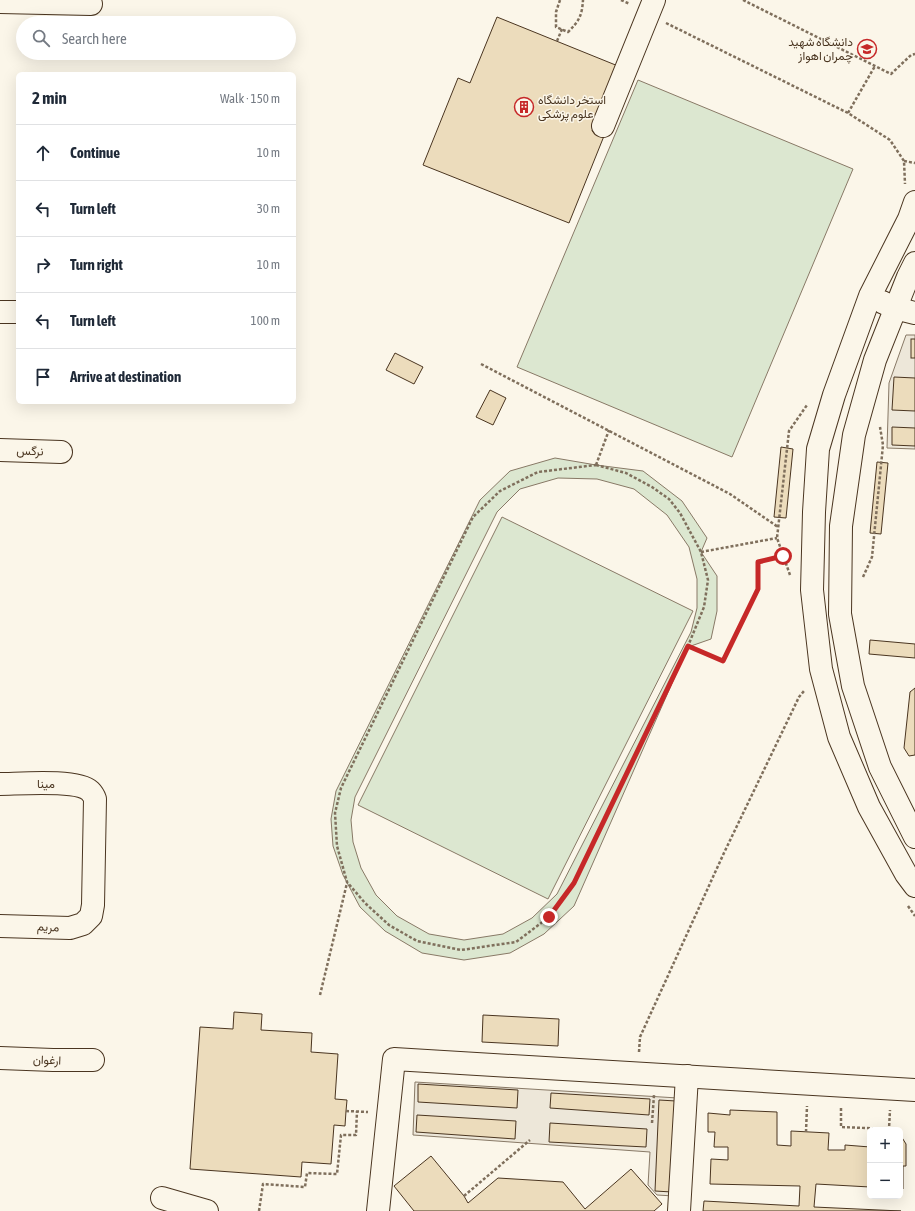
<!DOCTYPE html>
<html lang="en">
<head>
<meta charset="utf-8">
<style>
	body { margin:0; font-family:"Asap Condensed",Vazirmatn,sans-serif; background:#f2f2f3; color:#1f2937 }
	.controls { position:absolute; right:12px; bottom:12px; display:grid; overflow:hidden; border-radius:6px; box-shadow:0 4px 16px #0002 }
	.controls button { width:36px; height:36px; display:grid; place-items:center; padding:0; border:0; border-bottom:1px solid #e0e1e3; background:#fff; color:#1f2937; font:20px sans-serif }
	.stop { position:absolute; width:12px; height:12px; margin:-9px; border:3px solid #c62828; border-radius:50%; background:#fff }
	.stop.end { background:#c62828; border-color:#fff; box-shadow:0 1px 4px #0008 }
	.list { margin:0; padding:0; list-style:none }
	h2 { display:flex; justify-content:space-between; align-items:center; height:52px; margin:0; padding:0 16px; font-size:17px }
	h2 small { font-size:13px; font-weight:400; color:#747a83 }
	.list li { display:grid; grid-template-columns:26px 1fr auto; gap:12px; align-items:center; box-sizing:border-box; height:56px; padding:0 16px; border-top:1px solid #e0e1e3 }
	.list b { display:block; font-size:15px; white-space:nowrap }
	.list em { font-size:13px; font-style:normal; color:#747a83 }
	.icon { flex:none; width:22px; height:22px; fill:none; stroke:currentColor; stroke-width:2; stroke-linecap:round; stroke-linejoin:round }
	.map { position:relative; flex:none; width:915px; height:1211px; overflow:hidden }
	.search { position:absolute; background:#fff; box-shadow:0 4px 16px #0002; left:16px; top:16px; width:280px; height:44px; display:flex; align-items:center; gap:10px; box-sizing:border-box; padding:0 14px; border-radius:22px; color:#747a83; font-size:15px }
	.panel { position:absolute; background:#fff; box-shadow:0 4px 16px #0002; left:16px; top:72px; width:280px; height:332px; border-radius:6px }
	.map>svg:first-child { display:block }
	.green { fill:#dce7d0; stroke:#887966; fill-rule:evenodd }
	.parking { fill:#ede7d9; stroke:#887966 }
	.building { fill:#ecdcbc; stroke:#4a3520 }
	.lines { fill:none; stroke-linecap:round; stroke-linejoin:round }
	.minor-casing { stroke:#4a3520; stroke-width:24 }
	.path { stroke:#7f6f5c; stroke-width:2.5; stroke-dasharray:3 2; stroke-linecap:butt }
	.minor { stroke:#fbf6e9; stroke-width:22 }
	.route { stroke:#c62828; stroke-width:5 }
	.labels { text-anchor:middle; stroke-width:3; stroke-linejoin:round; paint-order:stroke }
	.poi-label { font-size:12px; fill:#4a3520; stroke:#fbf6e9; text-anchor:end }
	.street-label { font-size:12px; fill:#4a3520; stroke:#fbf6e9 }
</style>
</head>
<body>
<div class="map">
<svg width="915" height="1211" viewBox="0 0 915 1211">
	<rect width="100%" height="100%" fill="#fbf6e9"/>
	<g class="green">
		<polygon points="638,80 853,169 732,457 517,367"/>
		<path d="M 555,458 L 596,465 L 643,471 L 682,501 L 707,538 L 701,552 L 717,576 L 717,611 L 711,639 L 688,647 L 574,906 L 544,934 L 510,953 L 464,960 L 422,953 L 385,931 L 360,907 L 343,875 L 333,846 L 331,819 L 336,791 L 480,500 L 510,471 ZM 558,478 L 597,479 L 634,489 L 667,515 L 689,547 L 697,579 L 697,608 L 691,632 L 557,894 L 532,918 L 503,934 L 464,940 L 429,934 L 397,916 L 376,895 L 361,868 L 353,842 L 351,820 L 355,797 L 497,512 L 520,489 Z"/>
		<polygon points="502,517 693,611 548,899 358,805"/>
	</g>
	<g class="parking">
		<polygon points="906,335 915,335 915,449 887,448 889,383"/>
		<polygon points="415,1082 678,1098 674,1196 657,1195 648,1185 650,1152 413,1135"/>
	</g>
	<g class="building">
		<polygon points="497,17 618,66 592,131 604,136 569,223 423,165 458,78 470,83"/>
		<rect x="911" y="339" width="4" height="19"/>
		<polygon points="395,353 423,367 414,384 386,370"/>
		<polygon points="894,377 915,378 915,411 892,410"/>
		<polygon points="490,390 506,398 493,425 476,417"/>
		<polygon points="892,427 915,428 915,446 892,445"/>
		<polygon points="781,447 793,449 786,518 774,517"/>
		<polygon points="877,462 888,463 881,534 870,533"/>
		<polygon points="870,640 915,644 915,658 869,654"/>
		<polygon points="915,688 915,755 909,756 904,748 910,692"/>
		<polygon points="234,1012 262,1014 261,1030 312,1033 311,1052 338,1054 335,1099 347,1100 346,1111 345,1126 334,1125 331,1164 302,1162 301,1177 190,1169 200,1027 233,1029"/>
		<polygon points="483,1015 559,1019 558,1046 482,1042"/>
		<polygon points="418,1084 518,1090 517,1108 418,1102"/>
		<polygon points="551,1093 650,1099 649,1115 550,1108"/>
		<polygon points="659,1100 676,1101 672,1192 655,1191"/>
		<polygon points="730,1110 777,1112 777,1145 791,1146 791,1131 829,1133 828,1150 845,1150 845,1145 870,1147 870,1187 816,1184 814,1207 901,1211 703,1211 704,1201 799,1206 800,1186 710,1184 711,1159 728,1160 728,1147 714,1147 715,1132 708,1132 708,1113 730,1115"/>
		<polygon points="417,1115 516,1121 515,1139 416,1132"/>
		<polygon points="550,1123 647,1129 646,1147 549,1142"/>
		<polygon points="901,1136 906,1144 906,1166 903,1166 903,1189 900,1189 900,1137"/>
		<polygon points="431,1156 464,1196 468,1203 498,1178 563,1182 585,1209 631,1169 662,1204 654,1211 414,1211 394,1186"/>
	</g>
	<g class="lines">
		<g class="minor-casing">
			<g id="minor">
				<polyline points="0,2 91,4"/>
				<polyline points="603,126 654,0"/>
				<polyline points="915,202 909,219 870,296 834,395 818,449 814,512 812,590 821,669 839,737 869,807 906,874 915,886"/>
				<polyline points="915,263 908,277 875,360 854,435 841,526 840,614 853,686 880,767 915,837"/>
				<polyline points="882,302 895,308 915,313"/>
				<polyline points="0,312 18,312"/>
				<polyline points="0,450 61,452"/>
				<path d="M 0,784 C 18,784 77,779 90,791 C 92,793 94,796 95,799 L 93,905 L 91,916 L 83,924 L 70,928 L 0,926"/>
				<polyline points="0,1058 53,1060 93,1060"/>
				<polyline points="162,1198 207,1211"/>
				<polyline points="378,1211 394,1059 915,1090"/>
				<polyline points="679,1211 687,1076"/>
			</g>
		</g>
		<g class="path">
			<path d="M 560,0 L 556,12 L 556,27 L 568,32 C 579,21 582,16 583,0"/>
			<polyline points="621,0 630,4"/>
			<polyline points="743,0 891,74 911,55 915,54"/>
			<polyline points="666,23 848,113 890,140 904,161 905,184"/>
			<polyline points="557,41 562,29"/>
			<polyline points="848,113 875,66"/>
			<polyline points="904,161 915,163"/>
			<polyline points="481,364 730,494 778,527"/>
			<polygon points="596,465 626,473 652,487 669,499 680,513 701,552 708,580 704,607 688,646 574,883 549,917 516,942 461,950 417,941 389,925 365,903 347,882 337,846 335,813 341,788 473,517 500,491 538,472"/>
			<polyline points="596,465 609,430"/>
			<polyline points="701,552 777,538"/>
			<polyline points="790,575 777,538 789,431 807,405"/>
			<polyline points="863,577 872,557 883,445 880,427"/>
			<polyline points="688,646 723,661 758,589 758,562 783,556"/>
			<polyline points="908,906 915,916"/>
			<polyline points="320,995 347,883"/>
			<polyline points="639,1052 640,1037 723,855 799,697 804,691"/>
			<polyline points="841,1108 841,1127 889,1129 890,1110"/>
			<polyline points="346,1111 368,1112"/>
			<polyline points="652,1123 654,1095"/>
			<polyline points="806,1132 807,1106"/>
			<polyline points="464,1196 530,1140"/>
			<polyline points="259,1211 263,1184 305,1187 307,1173 337,1174 341,1135 356,1135 357,1111"/>
		</g>
		<use href="#minor" class="minor"/>
	</g>
	<g class="lines">
		<polyline class="route" points="549,917 574,883 688,646 723,661 758,589 758,562 783,556"/>
	</g>
	<defs>
		<g id="university-ring" transform="scale(1)"><circle r="9.5" fill="#fbf6e9" stroke="#c62828" stroke-width="1.5"/><path d="M0-5L7-2L0 1L-7-2ZM-4 1L0 2.5L4 1V4Q0 6-4 4Z" fill="#c62828"/></g>
		<g id="building-ring" transform="scale(1)"><circle r="9.5" fill="#fbf6e9" stroke="#c62828" stroke-width="1.5"/><path d="M-4-6H4V6H1V3H-1V6H-4ZM-2.5-4.3h1.7v1.8h-1.7ZM.8-4.3h1.7v1.8H.8ZM-2.5-1h1.7V.8h-1.7ZM.8-1h1.7V.8H.8Z" fill="#c62828"/></g>
	</defs>
	<g fill-rule="evenodd">
		<use href="#university-ring" x="867" y="49"/>
		<use href="#building-ring" x="524" y="107"/>
	</g>
	<g class="labels">
		<g class="poi-label">
			<text x="853" y="46">دانشگاه شهید<tspan x="853" dy="14">چمران اهواز</tspan></text>
			<text x="538" y="104" text-anchor="start">استخر دانشگاه<tspan x="538" dy="14">علوم پزشکی</tspan></text>
		</g>
		<g class="street-label">
			<text transform="translate(30 451) rotate(2)" y="4">نرگس</text>
			<text x="46" y="788">مینا</text>
			<text transform="translate(48 927) rotate(2)" y="4">مریم</text>
			<text transform="translate(47 1060) rotate(2)" y="4">ارغوان</text>
		</g>
	</g>
</svg>
<div class="controls">
<button>+</button>
<button>−</button>
</div>
<div class="stop" style="left:783px;top:556px"></div>
<div class="stop end" style="left:549px;top:917px"></div>
<div class="search"><svg class="icon" aria-label="search" viewBox="0 0 24 24"><circle cx="10" cy="10" r="6"/><path d="M15 15l6 6"/></svg>Search here</div>
<section class="panel">
<h2>2 min<small>Walk · 150 m</small></h2>
<ul class="list">
<li><svg class="icon" aria-label="ahead" viewBox="0 0 24 24"><path d="M12 20V5M6 11l6-6 6 6"/></svg><div><b>Continue</b></div><em>10 m</em></li>
<li><svg class="icon" aria-label="left" viewBox="0 0 24 24"><path d="M17 20v-9H6M10 6l-5 5 5 5"/></svg><div><b>Turn left</b></div><em>30 m</em></li>
<li><svg class="icon" aria-label="right" viewBox="0 0 24 24"><path d="M7 20v-9h11M14 6l5 5-5 5"/></svg><div><b>Turn right</b></div><em>10 m</em></li>
<li><svg class="icon" aria-label="left" viewBox="0 0 24 24"><path d="M17 20v-9H6M10 6l-5 5 5 5"/></svg><div><b>Turn left</b></div><em>100 m</em></li>
<li><svg class="icon" aria-label="arrive" viewBox="0 0 24 24"><path d="M6 21V4h12l-3 4 3 4H6"/></svg><div><b>Arrive at destination</b></div></li>
</ul>
</section>
</div>
</body>
</html>
